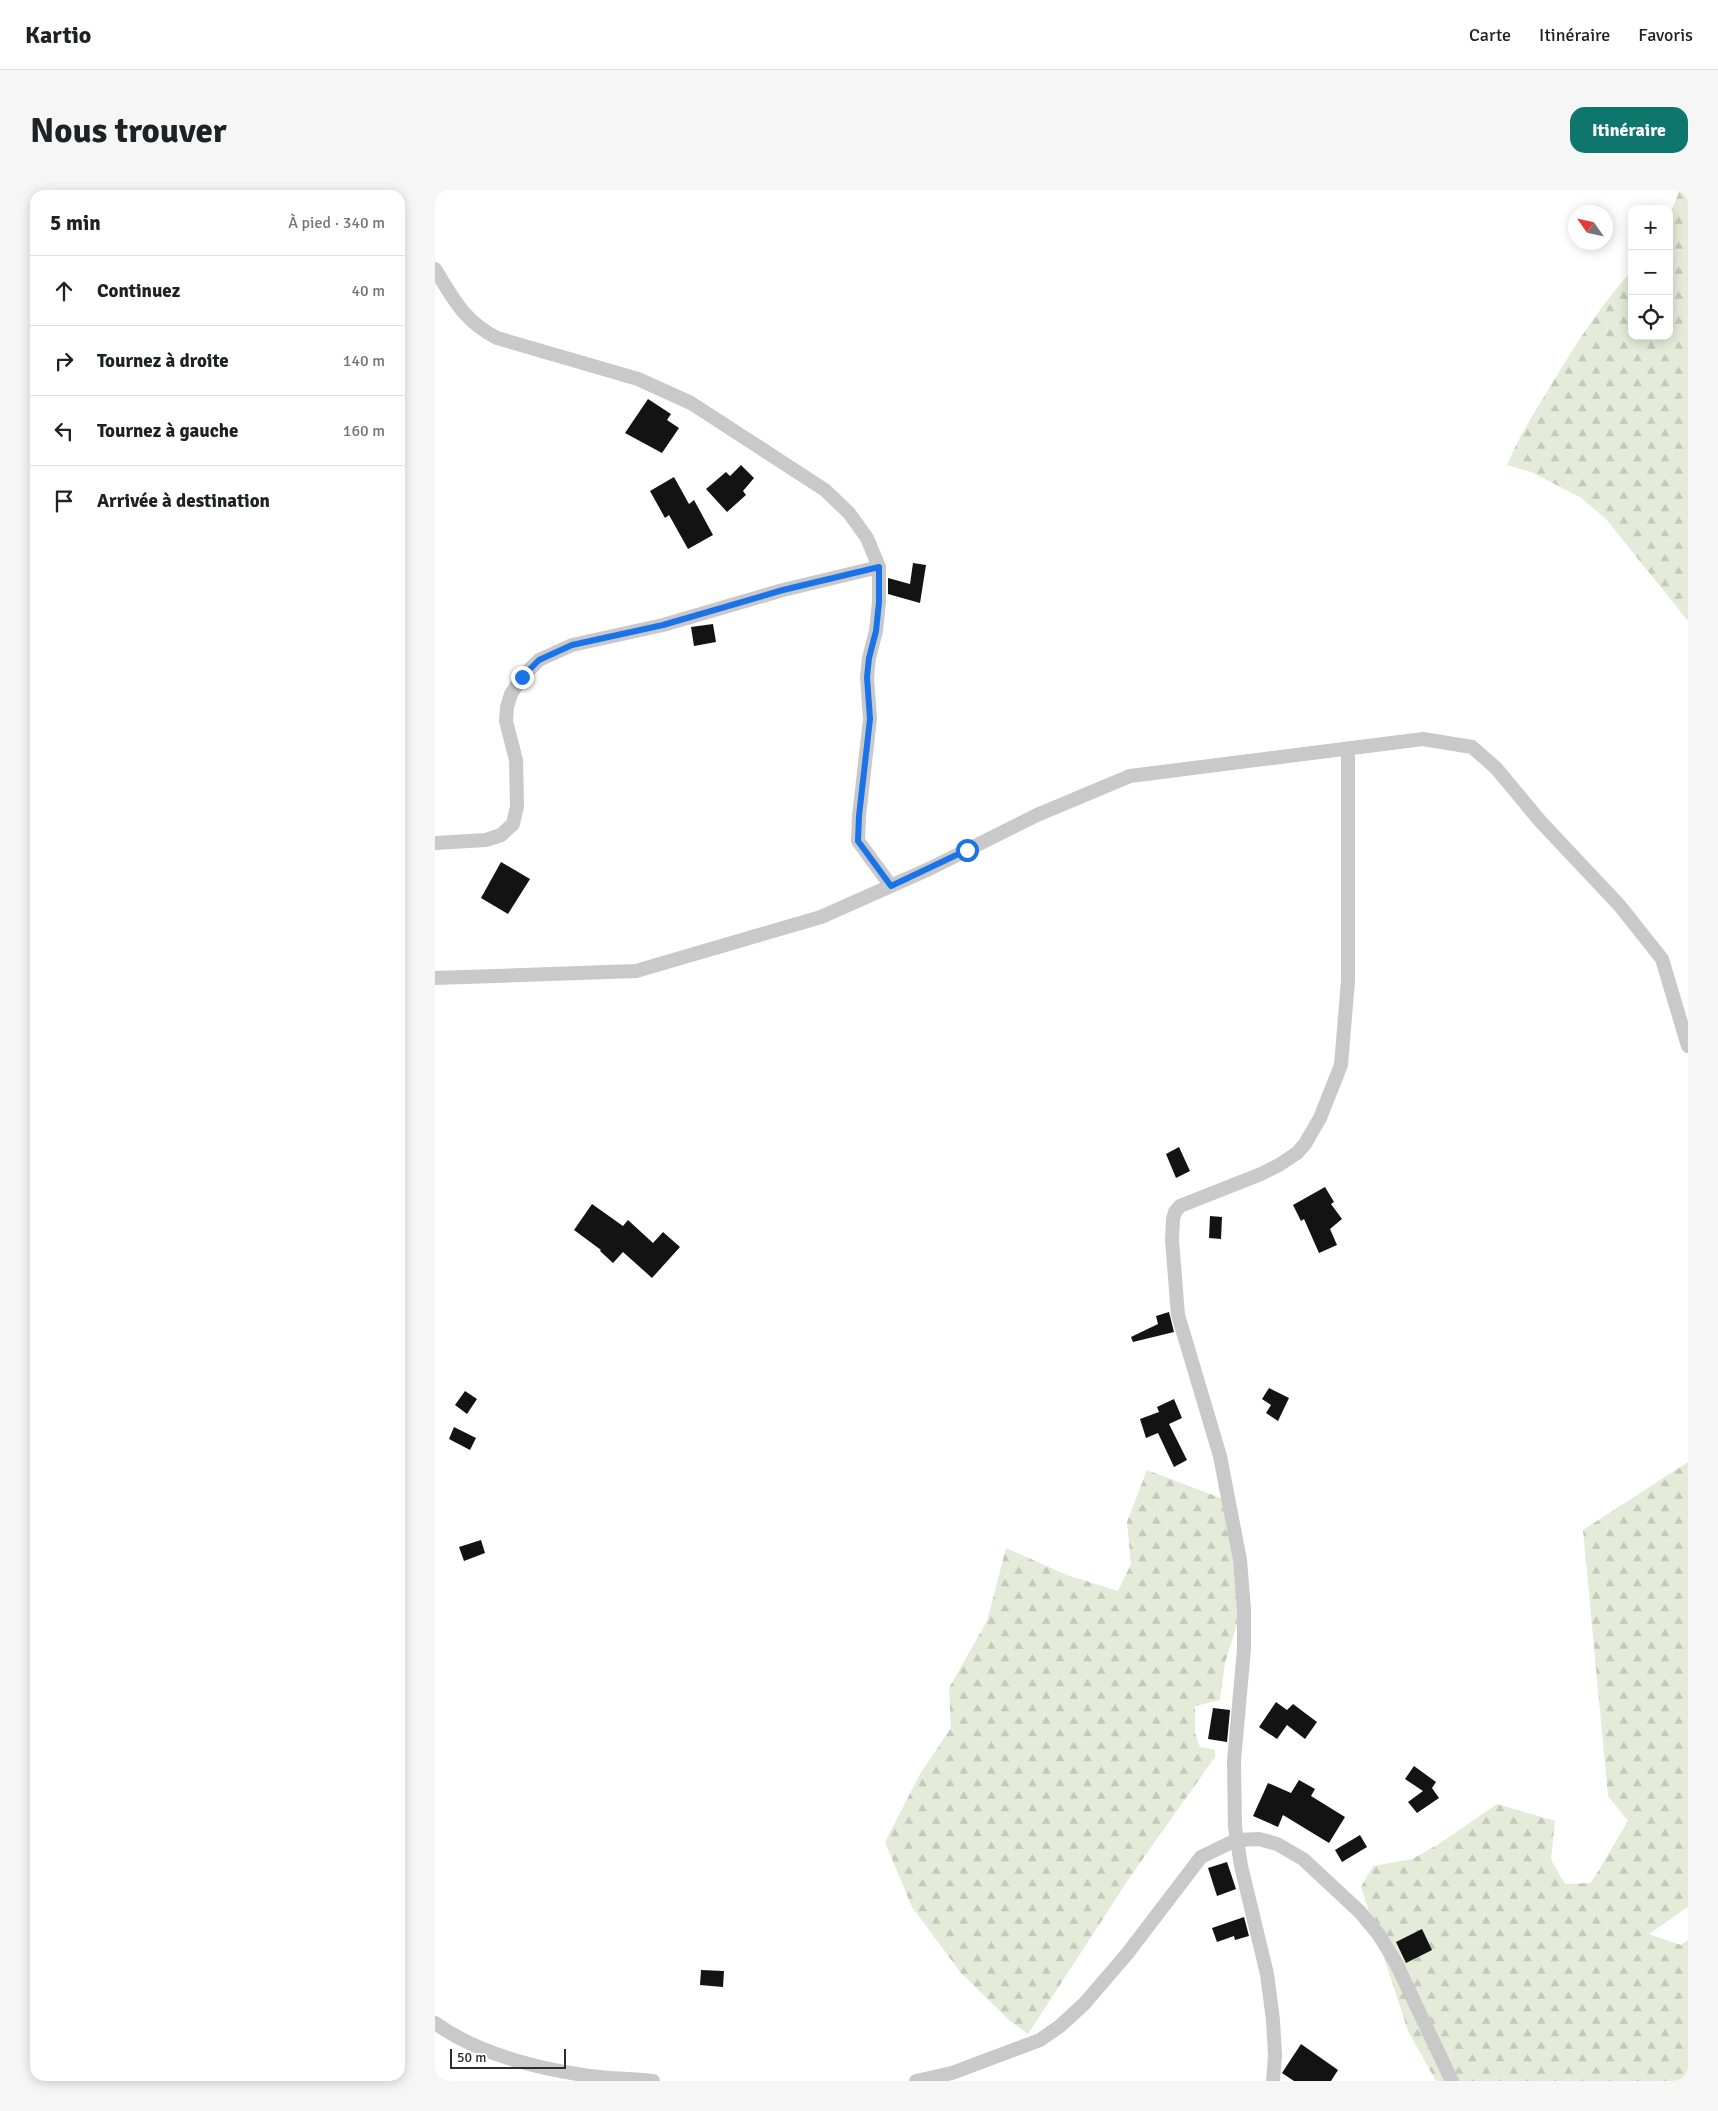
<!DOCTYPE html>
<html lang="fr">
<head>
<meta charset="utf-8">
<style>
	body { margin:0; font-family:Signika,sans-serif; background:#f6f6f6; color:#202124 }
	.controls { position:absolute; right:15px; top:15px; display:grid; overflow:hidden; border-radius:10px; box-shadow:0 2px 12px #0003 }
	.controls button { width:45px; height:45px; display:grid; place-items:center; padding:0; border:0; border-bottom:1px solid #e0e0e0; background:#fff; color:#202124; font:25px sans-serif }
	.compass { position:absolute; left:1133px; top:15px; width:45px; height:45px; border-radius:50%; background:#fff; box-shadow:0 2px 12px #0003; rotate:304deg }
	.scale { position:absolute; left:15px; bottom:12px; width:116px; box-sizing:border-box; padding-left:5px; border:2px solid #2c2c2c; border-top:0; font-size:14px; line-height:18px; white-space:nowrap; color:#2c2c2c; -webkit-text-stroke:4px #fff; paint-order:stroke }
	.stop { position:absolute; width:15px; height:15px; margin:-11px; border:4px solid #1a73e8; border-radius:50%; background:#fff }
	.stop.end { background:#1a73e8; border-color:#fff; box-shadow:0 1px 5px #0008 }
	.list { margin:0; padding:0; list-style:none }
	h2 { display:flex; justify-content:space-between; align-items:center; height:65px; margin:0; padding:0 20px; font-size:21px }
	h2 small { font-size:16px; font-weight:400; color:#757577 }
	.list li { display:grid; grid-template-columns:32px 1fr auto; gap:15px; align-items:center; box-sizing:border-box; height:70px; padding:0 20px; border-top:1px solid #e0e0e0 }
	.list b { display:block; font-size:19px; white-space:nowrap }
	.list em { font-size:16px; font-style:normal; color:#757577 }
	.icon { flex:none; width:28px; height:28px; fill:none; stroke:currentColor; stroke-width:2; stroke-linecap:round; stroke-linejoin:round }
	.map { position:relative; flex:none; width:1253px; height:1891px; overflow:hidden; border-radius:15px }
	header { display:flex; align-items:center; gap:30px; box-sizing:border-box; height:70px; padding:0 25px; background:#fff; border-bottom:1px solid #e0e0e0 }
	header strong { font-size:24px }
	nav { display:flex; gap:28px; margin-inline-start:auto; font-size:18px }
	.intro { display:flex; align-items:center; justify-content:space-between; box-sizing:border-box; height:120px; padding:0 30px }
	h1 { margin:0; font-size:35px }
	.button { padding:12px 22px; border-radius:15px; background:#0f766e; color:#fff; font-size:18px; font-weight:700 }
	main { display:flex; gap:30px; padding:0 30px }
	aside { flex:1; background:#fff; border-radius:15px; box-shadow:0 2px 12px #0003 }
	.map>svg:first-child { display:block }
	.forest { fill:url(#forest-firs) }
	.building { fill:#131313 }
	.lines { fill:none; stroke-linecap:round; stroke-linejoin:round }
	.street { stroke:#c9c9c9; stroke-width:14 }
	.route { stroke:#1a73e8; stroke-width:6 }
</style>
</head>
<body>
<header>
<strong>Kartio</strong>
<nav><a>Carte</a><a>Itinéraire</a><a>Favoris</a></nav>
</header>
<div class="intro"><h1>Nous trouver</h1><a class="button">Itinéraire</a></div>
<main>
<aside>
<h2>5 min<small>À pied · 340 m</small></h2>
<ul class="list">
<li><svg class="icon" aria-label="ahead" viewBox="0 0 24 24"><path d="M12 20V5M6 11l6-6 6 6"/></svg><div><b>Continuez</b></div><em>40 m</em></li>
<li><svg class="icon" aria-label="right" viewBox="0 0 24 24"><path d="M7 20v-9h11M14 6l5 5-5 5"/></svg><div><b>Tournez à droite</b></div><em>140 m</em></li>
<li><svg class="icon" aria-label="left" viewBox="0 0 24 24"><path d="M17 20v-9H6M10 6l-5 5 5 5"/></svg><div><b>Tournez à gauche</b></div><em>160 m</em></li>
<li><svg class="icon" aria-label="arrive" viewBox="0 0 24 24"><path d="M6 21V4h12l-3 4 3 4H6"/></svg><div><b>Arrivée à destination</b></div></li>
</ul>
</aside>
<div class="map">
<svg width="1253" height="1891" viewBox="0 0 1253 1891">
	<defs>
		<pattern id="forest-firs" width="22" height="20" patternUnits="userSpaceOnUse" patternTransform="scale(1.25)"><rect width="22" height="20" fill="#e4ebd8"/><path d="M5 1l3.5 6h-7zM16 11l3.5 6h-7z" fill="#c4caba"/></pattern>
	</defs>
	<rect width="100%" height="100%" fill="#fff"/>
	<g class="forest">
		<path d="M 1245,0 L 1253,0 L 1253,431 L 1171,329 L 1145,307 L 1096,282 L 1072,275 C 1083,249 1097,226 1112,202 C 1138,158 1163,119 1197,80 L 1197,146 L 1234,146 L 1234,26 Z"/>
		<polygon points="1253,1272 1253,1717 1214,1744 1246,1755 1253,1750 1253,1891 1001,1891 973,1841 926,1697 938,1676 977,1669 1004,1654 1062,1614 1120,1631 1116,1670 1130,1694 1156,1693 1193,1631 1173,1606 1148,1340"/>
		<polygon points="712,1280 788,1309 806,1421 790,1473 785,1510 760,1516 760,1543 765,1557 780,1560 780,1567 697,1684 593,1844 574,1830 526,1783 477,1717 450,1652 485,1584 516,1538 514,1498 552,1431 571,1358 632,1385 683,1401 696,1374 692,1332"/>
	</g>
	<g class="building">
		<polygon points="213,209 236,224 232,230 244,238 227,263 190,243"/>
		<polygon points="306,275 319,288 308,301 311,305 292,322 271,299 291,282 295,286"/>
		<polygon points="239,287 254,314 259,310 278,345 253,359 234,325 230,328 215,301"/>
		<polygon points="478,373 491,375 485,413 453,404 453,388 475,394"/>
		<polygon points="278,434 281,452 259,456 256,437"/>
		<polygon points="66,672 95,689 73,724 46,708"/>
		<polygon points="744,957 755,981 741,988 731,964"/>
		<polygon points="890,997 899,1012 896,1014 907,1029 895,1039 902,1055 884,1063 869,1029 866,1031 858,1015"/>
		<polygon points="157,1014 188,1036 193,1030 218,1053 228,1042 245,1057 217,1088 188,1062 178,1073 165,1061 166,1060 139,1040"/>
		<polygon points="775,1026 787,1027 786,1049 774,1048"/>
		<polygon points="734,1122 739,1142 698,1152 696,1147 723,1134 721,1126"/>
		<polygon points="834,1198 854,1208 843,1231 831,1223 836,1215 827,1209"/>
		<polygon points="30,1201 42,1209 32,1224 20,1215"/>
		<polygon points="739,1209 747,1228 734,1234 752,1270 739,1277 723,1243 711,1248 705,1229 724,1222 722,1217"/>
		<polygon points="19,1237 41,1248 35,1260 14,1249"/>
		<polygon points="46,1350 50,1363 29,1371 24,1357"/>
		<polygon points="841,1512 852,1520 858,1514 882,1532 870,1549 852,1535 842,1549 824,1537"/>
		<polygon points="778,1518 795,1520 792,1552 773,1549"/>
		<polygon points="979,1576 1001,1592 997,1598 1004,1608 982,1623 973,1612 988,1601 970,1589"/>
		<polygon points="864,1590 880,1599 876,1606 910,1627 894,1653 848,1625 843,1637 818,1626 833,1593 856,1603"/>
		<polygon points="925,1645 932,1657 907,1672 900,1660"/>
		<polygon points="792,1672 801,1699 782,1706 773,1678"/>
		<polygon points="809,1727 814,1746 800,1750 799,1746 782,1752 777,1738"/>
		<polygon points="987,1739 997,1760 971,1773 961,1752"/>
		<polygon points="266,1780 289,1781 288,1797 265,1795"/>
		<polygon points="866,1854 903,1880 896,1891 859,1891 847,1883"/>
	</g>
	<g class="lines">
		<g class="street">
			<path d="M 0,79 C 19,110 29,131 62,148 L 203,189 L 256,213 L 390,300 L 414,323 L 432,348 L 444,377 L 444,412 L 441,441 L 434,468 L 432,487 L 435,529 L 424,626 L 423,651 L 456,696"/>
			<polyline points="0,653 51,650 66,645 78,634 82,616 81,570 71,531 72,517 76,504 87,487 104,470 137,455 228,435 348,400 444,377"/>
			<polyline points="0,788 201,781 386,727 494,679 602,625 695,586 988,549 1037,557 1061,578 1105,631 1185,716 1227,769 1253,856"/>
			<path d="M 0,1833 C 47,1867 119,1883 175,1888 C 190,1889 203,1889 218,1891"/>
			<polyline points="481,1891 517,1883 605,1850 625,1836 649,1814 692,1764 766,1667 801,1650 824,1649 842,1654 868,1669 925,1722 944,1745 961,1773 1017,1891"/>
			<polyline points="838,1891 840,1865 838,1830 832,1784 806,1676 800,1637 799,1571 809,1459 809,1419 805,1370 785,1266 743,1125 737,1050 738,1029 740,1022 745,1016 826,984 844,975 862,963 870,954 885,928 906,875 913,791 913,559"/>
		</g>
	</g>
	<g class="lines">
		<polyline class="route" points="87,487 104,470 137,455 228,435 348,400 444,377 444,412 441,441 434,468 432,487 435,529 424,626 423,651 456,696 532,660"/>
	</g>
</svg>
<div class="controls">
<button>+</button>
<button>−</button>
<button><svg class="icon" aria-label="locate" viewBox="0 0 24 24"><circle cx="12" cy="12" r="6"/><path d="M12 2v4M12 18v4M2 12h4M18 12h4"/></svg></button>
</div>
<svg class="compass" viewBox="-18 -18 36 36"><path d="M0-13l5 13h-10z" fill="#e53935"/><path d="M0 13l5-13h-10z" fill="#757577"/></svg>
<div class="scale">50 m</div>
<div class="stop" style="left:532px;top:660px"></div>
<div class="stop end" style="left:87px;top:487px"></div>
</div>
</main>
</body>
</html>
